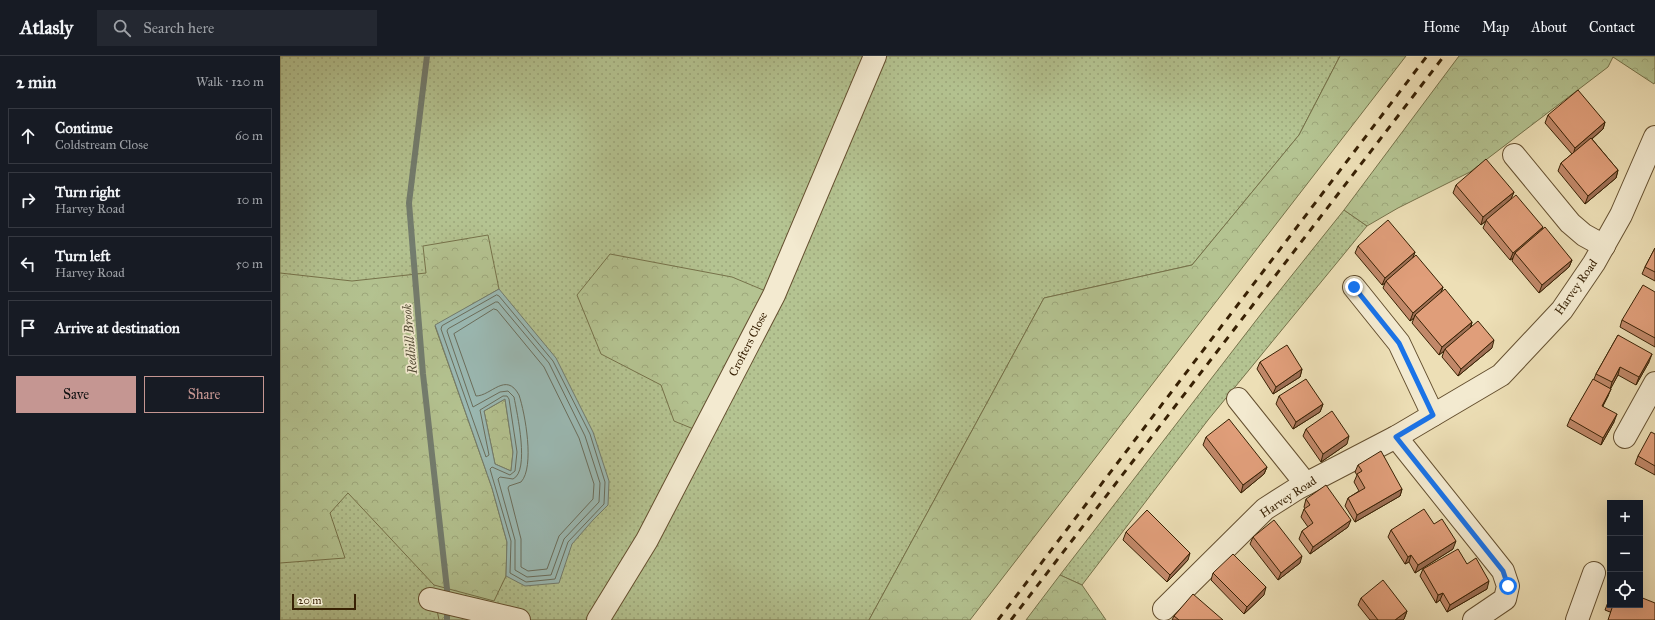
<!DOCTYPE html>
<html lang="en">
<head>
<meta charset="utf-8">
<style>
	body { margin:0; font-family:"IM FELL Great Primer",serif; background:#242831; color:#f1f3f6 }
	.controls { position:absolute; right:12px; bottom:12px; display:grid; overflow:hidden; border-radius:0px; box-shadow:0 4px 16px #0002 }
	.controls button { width:36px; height:36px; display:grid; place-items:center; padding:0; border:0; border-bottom:1px solid #363941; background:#171b24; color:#f1f3f6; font:20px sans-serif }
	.scale { position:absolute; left:12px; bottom:10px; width:64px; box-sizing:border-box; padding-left:4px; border:2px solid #382104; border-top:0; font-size:11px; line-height:14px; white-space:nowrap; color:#382104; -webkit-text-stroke:3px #f3ead0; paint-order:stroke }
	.stop { position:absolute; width:12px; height:12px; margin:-9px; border:3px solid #1a73e8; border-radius:50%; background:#fff }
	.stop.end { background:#1a73e8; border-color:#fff; box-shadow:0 1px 4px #0008 }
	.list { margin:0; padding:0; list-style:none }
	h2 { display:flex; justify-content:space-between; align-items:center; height:52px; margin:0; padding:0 16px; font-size:17px }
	h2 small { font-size:13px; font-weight:400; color:#9ea1a6 }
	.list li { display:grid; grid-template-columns:26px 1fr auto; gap:12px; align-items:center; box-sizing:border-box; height:56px; margin:0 8px 8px; padding:0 8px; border:1px solid #363941; border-radius:0px }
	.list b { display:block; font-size:15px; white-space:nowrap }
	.list p { margin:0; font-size:13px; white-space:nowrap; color:#9ea1a6 }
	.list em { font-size:13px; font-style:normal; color:#9ea1a6 }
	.actions { display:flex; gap:8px; padding:12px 16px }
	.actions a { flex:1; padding:9px 0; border:1px solid #c59692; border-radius:0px; text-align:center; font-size:14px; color:#c59692 }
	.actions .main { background:#c59692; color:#111 }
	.icon { flex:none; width:22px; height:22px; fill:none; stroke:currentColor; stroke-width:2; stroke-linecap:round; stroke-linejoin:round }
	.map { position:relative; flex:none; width:1375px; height:564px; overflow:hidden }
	header { display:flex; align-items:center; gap:24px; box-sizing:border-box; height:56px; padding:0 20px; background:#171b24; border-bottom:1px solid #363941 }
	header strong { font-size:19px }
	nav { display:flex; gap:22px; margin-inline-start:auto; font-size:14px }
	.search { width:280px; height:36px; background:#242831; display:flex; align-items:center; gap:10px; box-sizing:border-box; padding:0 14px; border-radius:0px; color:#9ea1a6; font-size:15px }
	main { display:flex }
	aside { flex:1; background:#171b24 }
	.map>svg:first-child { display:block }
	.grass { fill:url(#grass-dots); stroke:#76724a }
	.forest { fill:url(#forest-crowns); stroke:#76724a }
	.water { fill:#9bbbb6; stroke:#737d6f; fill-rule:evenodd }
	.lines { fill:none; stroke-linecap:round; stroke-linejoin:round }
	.shore { stroke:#6a6e5d; stroke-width:1 }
	.stream { stroke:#737d6f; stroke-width:6 }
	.minor-casing { stroke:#655030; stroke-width:24 }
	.minor { stroke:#f3ead0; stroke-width:22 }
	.rail { stroke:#382104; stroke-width:3; stroke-dasharray:7 7; stroke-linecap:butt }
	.wall { fill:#c18869; stroke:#382104 }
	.shaded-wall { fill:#9d6f55; stroke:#382104 }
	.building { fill:#e09e7a; stroke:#382104 }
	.route { stroke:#1a73e8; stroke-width:5 }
	.labels { text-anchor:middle; stroke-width:3.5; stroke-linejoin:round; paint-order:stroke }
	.street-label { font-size:12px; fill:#382104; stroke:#f3ead0 }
	.water-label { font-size:13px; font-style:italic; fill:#564f39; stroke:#f3ead0 }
</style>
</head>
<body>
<header>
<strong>Atlasly</strong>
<div class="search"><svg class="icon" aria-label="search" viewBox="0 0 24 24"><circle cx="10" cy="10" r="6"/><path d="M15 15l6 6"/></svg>Search here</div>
<nav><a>Home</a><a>Map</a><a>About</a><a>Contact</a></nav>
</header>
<main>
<aside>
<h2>2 min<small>Walk · 120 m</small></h2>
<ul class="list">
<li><svg class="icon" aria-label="ahead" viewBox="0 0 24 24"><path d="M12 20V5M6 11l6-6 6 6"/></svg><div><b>Continue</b><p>Coldstream Close</p></div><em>60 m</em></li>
<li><svg class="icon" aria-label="right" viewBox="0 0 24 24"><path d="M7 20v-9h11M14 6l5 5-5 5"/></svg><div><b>Turn right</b><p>Harvey Road</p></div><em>10 m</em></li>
<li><svg class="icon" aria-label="left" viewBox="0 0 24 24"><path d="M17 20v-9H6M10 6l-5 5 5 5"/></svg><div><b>Turn left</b><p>Harvey Road</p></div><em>50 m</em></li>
<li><svg class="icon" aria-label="arrive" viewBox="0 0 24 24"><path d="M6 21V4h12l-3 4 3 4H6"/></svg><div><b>Arrive at destination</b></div></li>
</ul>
<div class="actions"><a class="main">Save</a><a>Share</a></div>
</aside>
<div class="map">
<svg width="1375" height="564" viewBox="0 0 1375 564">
	<defs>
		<pattern id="grass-dots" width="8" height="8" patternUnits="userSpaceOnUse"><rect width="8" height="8" fill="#b4c391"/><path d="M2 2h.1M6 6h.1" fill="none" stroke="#9ca77b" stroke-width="1.8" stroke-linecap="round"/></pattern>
		<pattern id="forest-crowns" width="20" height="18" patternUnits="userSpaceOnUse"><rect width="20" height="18" fill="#b4c391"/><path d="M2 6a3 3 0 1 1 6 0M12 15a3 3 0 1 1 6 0" fill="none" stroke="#9ca77b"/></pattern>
	</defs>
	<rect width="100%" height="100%" fill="#eddfb6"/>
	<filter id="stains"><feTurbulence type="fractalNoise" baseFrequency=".005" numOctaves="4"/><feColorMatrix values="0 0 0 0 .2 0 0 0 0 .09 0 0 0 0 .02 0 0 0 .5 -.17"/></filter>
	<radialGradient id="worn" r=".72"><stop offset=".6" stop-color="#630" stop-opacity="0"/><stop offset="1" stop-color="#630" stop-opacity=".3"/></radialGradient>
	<g class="grass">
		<polygon points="0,0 1060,0 1019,79 912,209 764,242 589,564 0,564"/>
		<polygon points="1064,154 1087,170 928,364 802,529 780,519 981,258"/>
	</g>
	<g class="forest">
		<polygon points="1060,0 1126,0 690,564 589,564 764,242 912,209 1019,79"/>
		<polygon points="1179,0 1375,0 1375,26 1374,28 1333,1 1328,11 1190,116 1118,152 1087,170 1064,154"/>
		<polygon points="208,179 219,233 155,270 212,432 227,486 226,520 214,545 154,529 68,437 50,457 65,502 0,507 0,217 72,225 146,217 143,190"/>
		<polygon points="330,198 452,221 488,236 416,374 394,365 381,329 321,298 297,239"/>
		<polygon points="225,343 233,396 231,415 215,408 204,355"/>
		<polygon points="780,519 802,529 826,564 746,564"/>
		<polygon points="157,554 202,564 159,564"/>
	</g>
	<path class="water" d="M 219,233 L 276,302 L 313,376 L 329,425 L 328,449 L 313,464 L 292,488 L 279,527 L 245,530 L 226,520 L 227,486 L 212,432 L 155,269 ZM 225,343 L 233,396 L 231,415 L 215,408 L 204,355 Z"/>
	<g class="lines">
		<g class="shore">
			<polygon points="217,239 219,240 273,305 310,378 325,426 324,448 288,486 275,523 246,526 230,517 231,485 210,413 212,411 230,419 235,415 237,396 229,343 227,340 223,340 200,354 209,399 206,401 161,273 162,270"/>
			<path d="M 216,246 L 218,246 L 269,307 L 305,380 L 320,427 L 319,446 L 284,483 L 271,519 L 247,521 L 235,514 L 235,484 L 218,423 L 220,421 L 233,423 C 250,415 237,357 234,341 L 228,335 L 220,336 L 193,351 L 167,275 L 168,273 Z"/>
			<path d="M 214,253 L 217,254 L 264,311 L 299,382 L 314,428 L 313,443 L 279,480 L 267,513 L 248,515 L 241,511 L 241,483 L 228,432 L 229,430 L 241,426 C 255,411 245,357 239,339 C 226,315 211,340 196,340 L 174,278 Z"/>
		</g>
		<polyline class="stream" points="147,0 129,147 143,318 167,533 167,564"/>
		<g class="minor-casing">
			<g id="minor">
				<polyline points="1234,99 1290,167 1304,179 1324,190"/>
				<polyline points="1074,231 1119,287 1153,359"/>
				<polyline points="958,343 1026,428"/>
				<polyline points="1116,381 1223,515 1228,530 1225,543 1194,564"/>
				<polyline points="1345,381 1375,327"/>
				<polyline points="150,543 239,564"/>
				<polyline points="884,553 985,453 1018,432 1116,381 1221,319 1282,254 1314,207 1341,159 1375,81"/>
				<polyline points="318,564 367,484 494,239 595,0"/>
				<polyline points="1297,564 1314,517"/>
			</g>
		</g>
		<use href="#minor" class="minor"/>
		<g class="rail">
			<polyline points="718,564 1147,0"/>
			<polyline points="731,564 1164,0"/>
		</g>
	</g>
	<g class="wall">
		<polygon points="1268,59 1325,66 1323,73 1312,83 1338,114 1336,122 1305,148 1278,115 1281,107 1292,98 1265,67"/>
		<polygon points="1176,129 1234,136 1231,142 1292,204 1289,211 1259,237 1232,205 1233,202 1230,204 1203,172 1206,165 1201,169 1173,137"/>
		<polygon points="1078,190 1135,196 1133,201 1163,231 1161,237 1192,266 1191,271 1212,292 1178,320 1162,301 1164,295 1159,299 1132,267 1134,262 1130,265 1103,232 1105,227 1102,229 1075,197"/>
		<polygon points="1375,192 1375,225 1362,218 1365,211"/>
		<polygon points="1375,236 1375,291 1340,271 1342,264"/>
		<polygon points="1338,279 1369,306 1356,329 1338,319 1330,333 1328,340 1323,350 1334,366 1321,389 1287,370 1290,363 1314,323 1316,318"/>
		<polygon points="980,306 1022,313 1020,321 993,338 977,313"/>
		<polygon points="999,340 1043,348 1040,356 1013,373 996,348"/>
		<polygon points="1026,373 1067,388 1041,406 1023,380"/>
		<polygon points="1375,378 1375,419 1355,408 1358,400"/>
		<polygon points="926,381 987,411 984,418 961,437 923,389"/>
		<polygon points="1078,409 1122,433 1120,440 1075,466 1065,450 1068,442 1079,435 1074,426 1077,419 1075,416"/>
		<polygon points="1026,443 1068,471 1030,498 1019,483 1022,475 1028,471 1021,461 1024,453 1025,453 1024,451"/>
		<polygon points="1154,468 1173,493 1135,517 1129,506 1125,508 1108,481 1111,474"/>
		<polygon points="846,476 908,504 887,526 843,484"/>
		<polygon points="973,481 1020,507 998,524 970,488"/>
		<polygon points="1187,508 1207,533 1167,556 1160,544 1156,547 1140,520 1143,513"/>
		<polygon points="933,517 984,539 964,558 931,524"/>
		<polygon points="1330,541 1330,549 1360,549 1330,556 1325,554"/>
		<polygon points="1081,542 1127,555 1124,563 1123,564 1090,564 1078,549"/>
		<polygon points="894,560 943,564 892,564"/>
	</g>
	<g class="shaded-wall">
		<polygon points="1325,66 1323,73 1293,99 1295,92"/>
		<polygon points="1338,114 1336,122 1305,148 1308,140"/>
		<polygon points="1234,136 1231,143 1201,169 1203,161"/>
		<polygon points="1263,171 1260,178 1235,197 1233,202 1230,204 1233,197"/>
		<polygon points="1135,196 1132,204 1106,225 1105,227 1102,229 1105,222"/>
		<polygon points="1292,204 1289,211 1259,237 1262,229"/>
		<polygon points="1163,231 1160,239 1135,259 1134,262 1130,265 1133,257"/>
		<polygon points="1192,266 1190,273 1165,293 1164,295 1159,299 1162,291"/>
		<polygon points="1214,284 1212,292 1178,320 1181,313"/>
		<polygon points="1372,298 1369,306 1356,329 1359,321"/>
		<polygon points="1340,311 1338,319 1330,334 1332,326"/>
		<polygon points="1022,313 1020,321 993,338 996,331"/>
		<polygon points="1331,333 1328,340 1319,357 1322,350"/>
		<polygon points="1043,348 1040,356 1013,373 1016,366"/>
		<polygon points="1337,358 1334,366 1321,389 1323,382"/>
		<polygon points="1069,380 1067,388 1041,406 1043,398"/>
		<polygon points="987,411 984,418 961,437 963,429"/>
		<polygon points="1122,433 1120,440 1075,466 1077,459"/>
		<polygon points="1071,464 1068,471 1030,498 1033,491"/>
		<polygon points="1176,485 1173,493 1135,517 1138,509"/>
		<polygon points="910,497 908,504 887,526 890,519"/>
		<polygon points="1131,499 1129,506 1125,508 1128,501"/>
		<polygon points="1022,500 1020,507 998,524 1001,517"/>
		<polygon points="1209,525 1207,533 1167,556 1170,549"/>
		<polygon points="986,531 984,539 964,558 967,551"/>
		<polygon points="1163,537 1160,544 1156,547 1158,539"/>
		<polygon points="1127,555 1124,563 1123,564 1115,564"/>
	</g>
	<g class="building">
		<polygon points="1298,34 1325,66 1295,92 1268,59"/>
		<polygon points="1311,82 1338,114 1308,140 1281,107"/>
		<polygon points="1206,103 1234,136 1203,161 1176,129"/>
		<polygon points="1236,139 1263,171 1233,197 1206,164"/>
		<polygon points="1108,164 1135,196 1105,222 1078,190"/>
		<polygon points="1265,171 1292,204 1262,229 1235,197"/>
		<polygon points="1375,192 1375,216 1365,211"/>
		<polygon points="1136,199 1163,231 1133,257 1106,225"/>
		<polygon points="1363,229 1375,236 1375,282 1342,264"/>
		<polygon points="1165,233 1192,266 1162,291 1135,259"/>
		<polygon points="1198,265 1214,284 1181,313 1165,293"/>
		<polygon points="1338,279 1372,298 1359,321 1340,311 1332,326 1316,318"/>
		<polygon points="1007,289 1022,313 996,331 980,306"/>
		<polygon points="1026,323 1043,348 1016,366 999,340"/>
		<polygon points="1313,323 1331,333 1322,350 1337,358 1323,382 1290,363"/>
		<polygon points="1052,355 1069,380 1043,398 1026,373"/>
		<polygon points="949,363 987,411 963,429 926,381"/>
		<polygon points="1371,376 1375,378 1375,410 1358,400"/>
		<polygon points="1101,395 1122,433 1077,459 1068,442 1085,432 1077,418 1082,415 1078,409"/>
		<polygon points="1046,429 1071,464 1033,491 1022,475 1033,467 1024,453 1030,449 1026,443"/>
		<polygon points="1144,453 1154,468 1162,463 1176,485 1138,509 1131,499 1128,501 1111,474"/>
		<polygon points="867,454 910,497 890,519 846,476"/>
		<polygon points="994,464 1022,500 1001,517 973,481"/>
		<polygon points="1178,493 1187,508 1196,502 1209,525 1170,549 1163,537 1158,539 1143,513"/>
		<polygon points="953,498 986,531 967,551 933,517"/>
		<polygon points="1103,524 1127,555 1115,564 1098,564 1081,542"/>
		<polygon points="913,538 943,564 899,564 894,560"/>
		<polygon points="1330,541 1330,548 1328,547"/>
		<polygon points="1360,541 1375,547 1375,564 1328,564 1333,549 1360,549"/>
	</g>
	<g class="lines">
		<polyline class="route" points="1074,231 1119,287 1153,359 1116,381 1223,515 1228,530"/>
	</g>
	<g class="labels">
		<g class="street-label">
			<text transform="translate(1296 231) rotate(-55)" y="4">Harvey Road</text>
			<text transform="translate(468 288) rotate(-63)" y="4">Crofters Close</text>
			<text transform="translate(1008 441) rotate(-33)" y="4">Harvey Road</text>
		</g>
		<g class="water-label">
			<text transform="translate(129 283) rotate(-95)" y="5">Redhill Brook</text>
		</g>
	</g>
	<rect width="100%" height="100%" filter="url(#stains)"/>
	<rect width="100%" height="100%" fill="url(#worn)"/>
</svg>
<div class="controls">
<button>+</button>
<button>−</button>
<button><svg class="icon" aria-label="locate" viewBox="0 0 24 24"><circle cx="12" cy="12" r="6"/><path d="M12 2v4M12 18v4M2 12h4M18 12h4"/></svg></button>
</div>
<div class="scale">20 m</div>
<div class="stop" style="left:1228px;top:530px"></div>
<div class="stop end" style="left:1074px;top:231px"></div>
</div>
</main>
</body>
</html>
